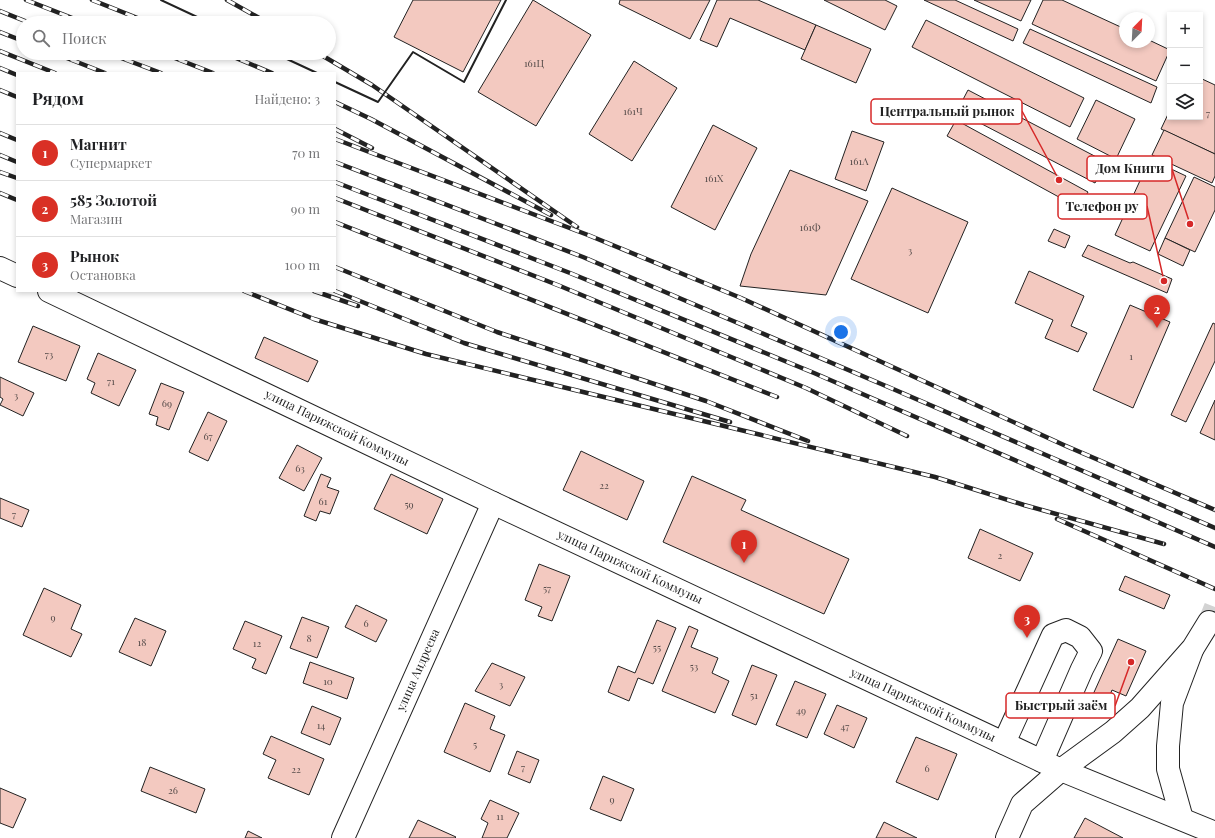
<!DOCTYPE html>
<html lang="ru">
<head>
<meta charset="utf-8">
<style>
	body { margin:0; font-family:"Playfair Display",serif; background:#f2f2f2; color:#202124 }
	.controls { position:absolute; right:12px; top:12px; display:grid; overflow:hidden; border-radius:0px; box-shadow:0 2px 6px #0003 }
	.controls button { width:36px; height:36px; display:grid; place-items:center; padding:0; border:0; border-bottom:1px solid #e0e0e0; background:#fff; color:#202124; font:20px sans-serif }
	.compass { position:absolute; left:1119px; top:12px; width:36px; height:36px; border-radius:50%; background:#fff; box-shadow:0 2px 6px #0003; rotate:24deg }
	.you { position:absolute; left:841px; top:332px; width:14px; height:14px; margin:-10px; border:3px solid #fff; border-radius:50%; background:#1a73e8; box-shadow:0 0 0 6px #1a73e833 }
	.badge { display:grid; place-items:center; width:26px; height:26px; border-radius:50%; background:#d93025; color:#fff; font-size:13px; font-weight:700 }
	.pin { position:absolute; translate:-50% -33px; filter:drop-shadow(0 1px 2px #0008) }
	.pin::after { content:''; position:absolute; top:21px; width:14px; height:12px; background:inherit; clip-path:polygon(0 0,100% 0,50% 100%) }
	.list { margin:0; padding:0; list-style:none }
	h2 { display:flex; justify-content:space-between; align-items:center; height:52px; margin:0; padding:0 16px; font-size:17px }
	h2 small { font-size:13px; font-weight:400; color:#757577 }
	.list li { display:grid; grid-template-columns:26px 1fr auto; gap:12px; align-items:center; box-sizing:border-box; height:56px; padding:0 16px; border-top:1px solid #e0e0e0 }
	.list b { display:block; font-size:15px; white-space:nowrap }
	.list p { margin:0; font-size:13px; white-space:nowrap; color:#757577 }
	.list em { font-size:13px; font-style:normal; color:#757577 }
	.icon { flex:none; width:22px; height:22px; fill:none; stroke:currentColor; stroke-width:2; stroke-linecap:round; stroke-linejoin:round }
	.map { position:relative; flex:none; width:1215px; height:838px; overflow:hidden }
	.search { position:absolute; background:#fff; box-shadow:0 2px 6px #0003; left:16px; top:16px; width:320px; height:44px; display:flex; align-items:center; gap:10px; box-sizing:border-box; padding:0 14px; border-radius:22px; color:#757577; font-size:15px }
	.panel { position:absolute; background:#fff; box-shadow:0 2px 6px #0003; left:16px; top:72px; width:320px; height:220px; border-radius:0px }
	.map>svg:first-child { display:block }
	.building { fill:#f3c9c0; stroke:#222 }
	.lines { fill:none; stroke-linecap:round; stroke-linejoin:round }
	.major-tunnel { stroke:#d3d3d3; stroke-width:22; stroke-dasharray:22 11; stroke-linecap:butt }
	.minor-casing { stroke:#222; stroke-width:24 }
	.major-casing { stroke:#222; stroke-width:24 }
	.minor { stroke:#fff; stroke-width:22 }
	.major { stroke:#fff; stroke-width:22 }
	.rail-casing { stroke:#222; stroke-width:4.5 }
	.rail { stroke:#fff; stroke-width:3; stroke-dasharray:9; stroke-linecap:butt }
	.wall { stroke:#222; stroke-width:2 }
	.labels { text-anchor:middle; stroke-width:3; stroke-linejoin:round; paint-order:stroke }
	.number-label { font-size:10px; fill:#564c4a }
	.street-label { font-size:12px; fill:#222; stroke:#fff }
	.leader { fill:none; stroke:#d62828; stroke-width:1.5 }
	.callout-dot { fill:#d62828; stroke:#fff; stroke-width:1.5 }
	.callout { fill:#fff; stroke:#d62828; stroke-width:1.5 }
	.callout-label { font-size:13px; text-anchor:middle; font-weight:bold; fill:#222 }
</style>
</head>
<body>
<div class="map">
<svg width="1215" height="838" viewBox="0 0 1215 838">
	<rect width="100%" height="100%" fill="#fff"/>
	<g class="building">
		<polygon points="413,0 501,0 463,72 394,37"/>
		<polygon points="533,0 591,35 536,126 478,92"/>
		<polygon points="620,0 710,0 690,39 619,4"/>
		<polygon points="717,0 758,0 816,25 805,50 730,18 717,47 700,40"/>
		<polygon points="824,0 885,0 897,6 885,30"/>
		<polygon points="924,0 955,0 1018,29 1013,41"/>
		<polygon points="974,0 1031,0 1021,21"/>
		<polygon points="1043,0 1062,0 1125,29 1125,42 1149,42 1149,40 1170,50 1156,81 1032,24"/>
		<polygon points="926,20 1084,98 1070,127 912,47"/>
		<polygon points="816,25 871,49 856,83 801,59"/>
		<polygon points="1030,29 1157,87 1151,103 1023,43"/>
		<polygon points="634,61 677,88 632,161 589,134"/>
		<polygon points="1200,78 1215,85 1215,154 1161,129 1170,110 1170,117 1200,117"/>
		<polygon points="968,90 1106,162 1095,183 957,111"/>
		<polygon points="1096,100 1135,119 1116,159 1077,139"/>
		<polygon points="956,120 1088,192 1079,208 947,136"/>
		<polygon points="713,125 757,148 715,230 671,207"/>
		<polygon points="1164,130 1215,154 1215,176 1212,183 1152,155"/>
		<polygon points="852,131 884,142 866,191 835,179"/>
		<polygon points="1150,159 1186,176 1150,251 1115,235"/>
		<polygon points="790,170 868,201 826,295 740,286 751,254"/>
		<polygon points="1194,177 1215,187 1215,210 1195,252 1165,238"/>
		<polygon points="892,188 968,222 928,313 851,279"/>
		<polygon points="1054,229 1070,236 1065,248 1048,241"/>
		<polygon points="1165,238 1190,250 1183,266 1158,254"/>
		<polygon points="1088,245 1130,263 1133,262 1172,279 1167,293 1082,256"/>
		<polygon points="1029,271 1084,296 1071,326 1087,333 1078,352 1045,338 1053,320 1015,303"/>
		<polygon points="1130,305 1170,322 1133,408 1093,390"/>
		<polygon points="1213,323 1215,324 1215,361 1186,422 1171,415"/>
		<polygon points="33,326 80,346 66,381 18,362"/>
		<polygon points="264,337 318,361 308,382 255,358"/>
		<polygon points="98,353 136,370 119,406 91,393 95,383 87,379"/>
		<polygon points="0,377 34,393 23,416 0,405 3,399 0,397"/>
		<polygon points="161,383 184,392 169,430 156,425 158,417 149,414"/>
		<polygon points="1215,400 1215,440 1200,433"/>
		<polygon points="208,412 227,421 208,461 189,452"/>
		<polygon points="297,445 322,458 304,491 279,478"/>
		<polygon points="581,451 644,481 627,520 563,490"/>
		<polygon points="321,474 331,478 327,487 339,491 330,514 320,511 316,521 304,516"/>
		<polygon points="391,474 443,499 427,534 374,509"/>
		<polygon points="692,476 746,500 741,510 849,559 824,614 663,542"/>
		<polygon points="0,498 29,510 22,527 0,518"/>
		<polygon points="980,529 1033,553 1020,581 968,558"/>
		<polygon points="539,564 570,576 552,621 538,616 542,607 525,600"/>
		<polygon points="1125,576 1170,595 1164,609 1119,590"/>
		<polygon points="44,588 81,605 71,629 82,634 71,657 23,635"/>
		<polygon points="356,605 387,620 376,642 345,627"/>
		<polygon points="302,617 329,627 317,658 290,648"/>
		<polygon points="135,618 166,631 151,666 119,652"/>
		<polygon points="657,620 676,628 653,684 638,678 629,701 608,692 618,666 635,673"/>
		<polygon points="245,621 282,636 266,674 252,668 256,659 233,649"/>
		<polygon points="689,626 698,630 691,647 718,658 712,673 729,681 715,713 662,691"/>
		<polygon points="1118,639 1146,651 1126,696 1112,690 1106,705 1091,699"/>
		<polygon points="310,662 354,678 347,699 303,683"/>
		<polygon points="492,663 525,677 510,706 475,691"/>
		<polygon points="752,665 777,675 756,725 732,715"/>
		<polygon points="795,681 826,694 807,738 776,725"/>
		<polygon points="465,703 495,716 490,729 505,735 490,772 444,752"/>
		<polygon points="837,705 867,718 854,748 824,734"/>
		<polygon points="312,706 341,718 330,745 301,733"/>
		<polygon points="271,736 324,759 309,795 268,778 276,760 263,754"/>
		<polygon points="916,737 957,754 938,800 896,782"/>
		<polygon points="517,751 539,760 530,783 508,774"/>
		<polygon points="150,767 205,789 196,813 141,791"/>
		<polygon points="603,776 634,789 621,821 590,809"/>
		<polygon points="0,788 26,799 13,828 0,823"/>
		<polygon points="490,800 519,813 507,838 482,838 488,823 481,819"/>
		<polygon points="1085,818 1123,838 1074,838"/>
		<polygon points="418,820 456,837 455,838 409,838"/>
		<polygon points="884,822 917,838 876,838"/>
		<polygon points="248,831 262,838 245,838"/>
	</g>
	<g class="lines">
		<polyline class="major-tunnel" points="1209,622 1215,607"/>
		<g class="minor-casing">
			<g id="minor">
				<polyline points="0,268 17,276"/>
				<polyline points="49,291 493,503 1061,770 1215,833"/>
				<polyline points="1004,743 1053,635 1066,630 1080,637 1091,651 1082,669 1042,761"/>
				<polyline points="1182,819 1168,769 1168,746 1172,703 1192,650"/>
				<polyline points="343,838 493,503"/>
			</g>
		</g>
		<g class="major-casing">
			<polyline id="major" points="1007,838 1022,804 1061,770 1113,732 1140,708 1193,648 1209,622"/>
		</g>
		<use href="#minor" class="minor"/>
		<use href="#major" class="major"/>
		<g class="rail-casing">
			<g id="rail">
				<polyline points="26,0 85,23"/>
				<polyline points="92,0 150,23"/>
				<polyline points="227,0 268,23"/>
				<polyline points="0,11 30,23"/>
				<polyline points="0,32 23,41"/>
				<polyline points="0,51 55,73"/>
				<polyline points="54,53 105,73"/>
				<polyline points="108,53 161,73"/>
				<polyline points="162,53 213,73"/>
				<polyline points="224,53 272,73"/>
				<polyline points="318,53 372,85 577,227"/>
				<polyline points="0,68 17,75"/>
				<polyline points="0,90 17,97"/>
				<polyline points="335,102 371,119 551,215"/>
				<polyline points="335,129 372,148"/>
				<polyline points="0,133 17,140"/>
				<polyline points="335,139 588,235 741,298 1066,446 1215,510"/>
				<polyline points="0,155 17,162"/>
				<polyline points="335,162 583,257 893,389 1215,528"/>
				<polyline points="0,172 17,178"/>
				<polyline points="335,182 570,273 814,373 1215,547"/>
				<polyline points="0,193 17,200"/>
				<polyline points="335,198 560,286 806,388 907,436"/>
				<polyline points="335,222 777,397"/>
				<polyline points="335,267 497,332 706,401 808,441"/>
				<polyline points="244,291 314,319 426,354 935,477 1024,505 1164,544"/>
				<polyline points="314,291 358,306"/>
				<polyline points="335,291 464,343 730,422"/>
				<polyline points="1057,519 1215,589"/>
			</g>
		</g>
		<use href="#rail" class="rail"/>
		<g class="wall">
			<polyline points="161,0 210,23"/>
			<polyline points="274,53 317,73"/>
			<polyline points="335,82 378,102 413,52 464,82 506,0"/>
		</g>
	</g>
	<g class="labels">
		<g class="number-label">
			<text x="534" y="67">161Ц</text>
			<text x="633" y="115">161Ч</text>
			<text x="1208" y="117">7</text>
			<text x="859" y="165">161А</text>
			<text x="714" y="182">161Х</text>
			<text x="810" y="231">161Ф</text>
			<text x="910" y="254">3</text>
			<text x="49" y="358">73</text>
			<text x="1131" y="360">1</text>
			<text x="111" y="385">71</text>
			<text x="16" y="399">3</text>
			<text x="167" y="407">69</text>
			<text x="208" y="440">67</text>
			<text x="300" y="472">63</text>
			<text x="604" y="489">22</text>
			<text x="323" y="505">61</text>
			<text x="409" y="508">59</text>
			<text x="14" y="518">7</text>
			<text x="1000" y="559">2</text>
			<text x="547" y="592">57</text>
			<text x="53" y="621">9</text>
			<text x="366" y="627">6</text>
			<text x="309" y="642">8</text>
			<text x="142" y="646">18</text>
			<text x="257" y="647">12</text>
			<text x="657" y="651">55</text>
			<text x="694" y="670">53</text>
			<text x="328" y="685">10</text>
			<text x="501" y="688">3</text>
			<text x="754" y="699">51</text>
			<text x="801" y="714">49</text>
			<text x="321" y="729">14</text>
			<text x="845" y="730">47</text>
			<text x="475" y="748">5</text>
			<text x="523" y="771">7</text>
			<text x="927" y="772">6</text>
			<text x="296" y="773">22</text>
			<text x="173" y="794">26</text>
			<text x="612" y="803">9</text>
			<text x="500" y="820">11</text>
		</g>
		<g class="street-label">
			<text transform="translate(337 428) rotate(26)" y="4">улица Парижской Коммуны</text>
			<text transform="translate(630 567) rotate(25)" y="4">улица Парижской Коммуны</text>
			<text transform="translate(418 670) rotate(-66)" y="4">улица Андреева</text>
			<text transform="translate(923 705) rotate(25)" y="4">улица Парижской Коммуны</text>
		</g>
	</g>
	<path class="leader" d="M1059 180L1022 111M1190 224L1172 169M1164 281L1147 206M1131 662L1115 706"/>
	<g class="callout-dot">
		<circle cx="1059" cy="180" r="4"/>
		<circle cx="1190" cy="224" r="4"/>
		<circle cx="1164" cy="281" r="4"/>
		<circle cx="1131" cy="662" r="4"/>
	</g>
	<g class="callout">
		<rect x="871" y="99" width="151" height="25" rx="4"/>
		<rect x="1087" y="156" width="85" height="25" rx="4"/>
		<rect x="1058" y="194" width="89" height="25" rx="4"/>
		<rect x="1006" y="693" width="109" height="25" rx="4"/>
	</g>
	<g class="callout-label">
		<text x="947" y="116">Центральный рынок</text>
		<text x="1130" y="173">Дом Книги</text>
		<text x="1102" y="211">Телефон ру</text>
		<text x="1061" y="710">Быстрый заём</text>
	</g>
</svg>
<div class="controls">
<button>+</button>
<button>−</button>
<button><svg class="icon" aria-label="layers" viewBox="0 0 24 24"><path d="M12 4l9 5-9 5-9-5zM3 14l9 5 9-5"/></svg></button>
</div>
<svg class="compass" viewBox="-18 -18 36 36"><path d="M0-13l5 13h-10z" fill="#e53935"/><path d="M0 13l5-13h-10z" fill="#757577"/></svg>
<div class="you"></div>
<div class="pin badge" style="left:744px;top:563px">1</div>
<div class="pin badge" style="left:1157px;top:328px">2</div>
<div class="pin badge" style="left:1027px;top:638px">3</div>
<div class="search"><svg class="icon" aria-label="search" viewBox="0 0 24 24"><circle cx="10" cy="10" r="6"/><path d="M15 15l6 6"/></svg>Поиск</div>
<section class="panel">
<h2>Рядом<small>Найдено: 3</small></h2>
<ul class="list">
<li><span class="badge">1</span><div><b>Магнит</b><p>Супермаркет</p></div><em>70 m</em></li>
<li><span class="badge">2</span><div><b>585 Золотой</b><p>Магазин</p></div><em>90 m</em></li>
<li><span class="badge">3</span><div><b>Рынок</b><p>Остановка</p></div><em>100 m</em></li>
</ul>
</section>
</div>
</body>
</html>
